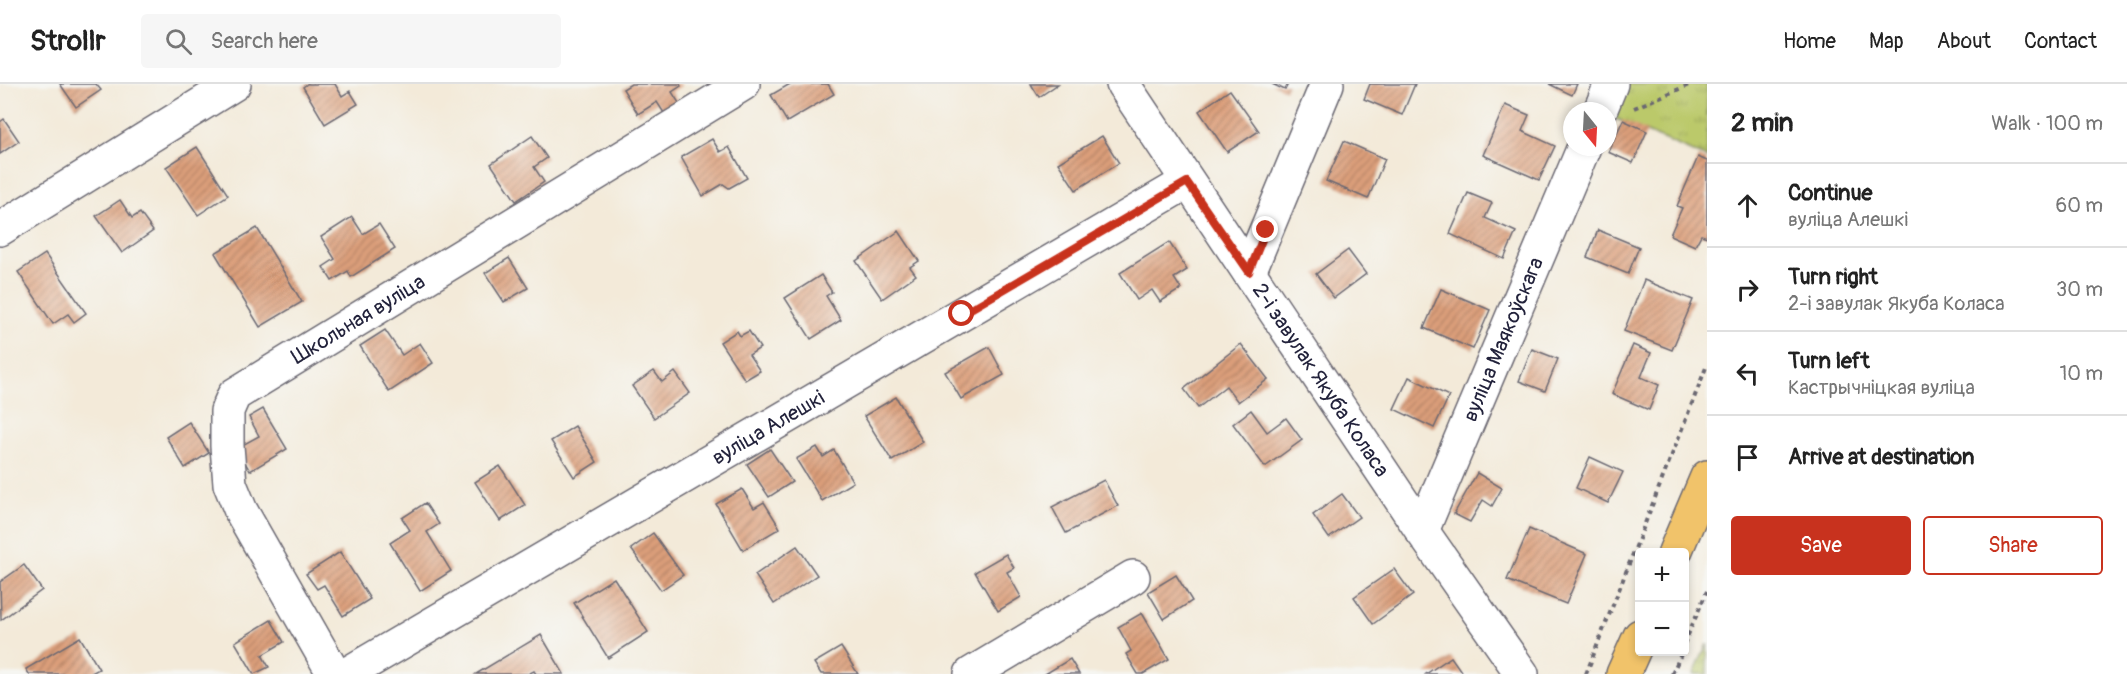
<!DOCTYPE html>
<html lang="en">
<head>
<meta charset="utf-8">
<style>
	body { margin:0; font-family:Pangolin,sans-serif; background:#f6f6f6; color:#222 }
	.controls { position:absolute; right:18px; bottom:18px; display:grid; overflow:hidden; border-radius:6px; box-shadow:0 3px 9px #0003 }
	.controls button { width:54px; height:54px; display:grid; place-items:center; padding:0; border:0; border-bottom:2px solid #e0e0e0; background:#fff; color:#222; font:30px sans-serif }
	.compass { position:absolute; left:1563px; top:18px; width:54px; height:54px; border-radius:50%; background:#fff; box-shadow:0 3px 9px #0003; rotate:162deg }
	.stop { position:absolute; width:18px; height:18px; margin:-14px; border:4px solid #c8321e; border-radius:50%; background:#fff }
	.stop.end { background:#c8321e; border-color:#fff; box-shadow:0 2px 6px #0008 }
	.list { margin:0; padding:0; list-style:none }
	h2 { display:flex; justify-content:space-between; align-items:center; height:78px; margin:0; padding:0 24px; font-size:26px }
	h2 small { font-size:20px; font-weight:400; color:#767676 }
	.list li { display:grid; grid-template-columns:39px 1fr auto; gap:18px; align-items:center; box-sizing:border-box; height:84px; padding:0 24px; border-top:2px solid #e0e0e0 }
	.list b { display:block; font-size:22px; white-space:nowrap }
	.list p { margin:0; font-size:20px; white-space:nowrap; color:#767676 }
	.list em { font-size:20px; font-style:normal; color:#767676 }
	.actions { display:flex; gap:12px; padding:18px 24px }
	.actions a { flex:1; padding:14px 0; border:2px solid #c8321e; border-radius:6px; text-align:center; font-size:21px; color:#c8321e }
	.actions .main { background:#c8321e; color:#fff }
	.icon { flex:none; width:33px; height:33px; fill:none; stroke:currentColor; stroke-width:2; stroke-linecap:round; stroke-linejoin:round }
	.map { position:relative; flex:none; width:1707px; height:590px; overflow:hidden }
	header { display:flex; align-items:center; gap:36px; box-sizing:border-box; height:84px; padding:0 30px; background:#fff; border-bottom:2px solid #e0e0e0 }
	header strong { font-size:28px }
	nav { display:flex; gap:33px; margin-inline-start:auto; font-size:21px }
	.search { width:420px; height:54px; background:#f6f6f6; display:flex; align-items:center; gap:15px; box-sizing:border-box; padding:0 21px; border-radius:6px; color:#767676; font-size:22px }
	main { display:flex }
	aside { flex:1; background:#fff }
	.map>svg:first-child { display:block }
	.grass { fill:url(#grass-tufts); stroke:#6e7653; stroke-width:1.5 }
	.building { fill:url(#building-hatch) }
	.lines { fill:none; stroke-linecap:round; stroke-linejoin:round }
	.minor-casing { stroke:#6b6872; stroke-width:36 }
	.major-casing { stroke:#6b6872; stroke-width:36 }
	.path { stroke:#6b6872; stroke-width:4; stroke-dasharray:4.5 4.5; stroke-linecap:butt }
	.minor { stroke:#fff; stroke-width:33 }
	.major { stroke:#f1c36a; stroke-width:33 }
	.route { stroke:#c8321e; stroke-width:8 }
	.labels { text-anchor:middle; stroke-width:4.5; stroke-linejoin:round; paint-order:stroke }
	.street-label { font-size:21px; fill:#22223b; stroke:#f6f6f2 }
</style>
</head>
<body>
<header>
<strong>Strollr</strong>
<div class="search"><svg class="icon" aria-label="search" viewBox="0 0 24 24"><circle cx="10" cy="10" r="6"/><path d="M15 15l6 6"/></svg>Search here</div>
<nav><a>Home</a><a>Map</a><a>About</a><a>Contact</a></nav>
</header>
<main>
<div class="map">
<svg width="1707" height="590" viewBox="0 0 1707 590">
	<defs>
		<pattern id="grass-tufts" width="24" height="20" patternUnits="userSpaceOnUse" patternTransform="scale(1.5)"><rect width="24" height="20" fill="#bbc96b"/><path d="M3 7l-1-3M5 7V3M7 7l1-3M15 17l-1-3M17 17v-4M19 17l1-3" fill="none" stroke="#a0ac5e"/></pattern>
		<pattern id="building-hatch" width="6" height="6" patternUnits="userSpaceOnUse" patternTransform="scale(1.5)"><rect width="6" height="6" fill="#dc9f7a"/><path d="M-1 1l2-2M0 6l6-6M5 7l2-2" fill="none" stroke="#b28165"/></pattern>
	</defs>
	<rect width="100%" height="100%" fill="#f6f6f2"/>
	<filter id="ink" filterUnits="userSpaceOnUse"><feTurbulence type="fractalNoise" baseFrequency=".0167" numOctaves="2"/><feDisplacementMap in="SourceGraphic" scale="12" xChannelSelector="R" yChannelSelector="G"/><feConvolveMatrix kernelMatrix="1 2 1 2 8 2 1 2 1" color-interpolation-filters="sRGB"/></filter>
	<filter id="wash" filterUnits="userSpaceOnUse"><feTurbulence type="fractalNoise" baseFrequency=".008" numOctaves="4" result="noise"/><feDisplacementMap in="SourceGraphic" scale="24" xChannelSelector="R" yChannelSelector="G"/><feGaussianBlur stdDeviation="1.35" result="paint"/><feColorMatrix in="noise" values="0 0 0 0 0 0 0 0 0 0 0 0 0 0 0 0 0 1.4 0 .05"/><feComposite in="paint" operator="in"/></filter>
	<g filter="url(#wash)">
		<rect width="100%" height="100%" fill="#f3ead9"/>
		<g class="grass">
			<polygon points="1627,0 1707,0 1707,74 1612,33"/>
			<polygon points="1707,560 1707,590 1694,590"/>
		</g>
		<g id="blocks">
			<g class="building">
				<polygon points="60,0 96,0 101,6 76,23"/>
				<polygon points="307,0 335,0 342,12 350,7 358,20 325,40 303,3"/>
				<polygon points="631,0 680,0 681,2 672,8 679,19 664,29 657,18 638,30 623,5"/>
				<polygon points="790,0 828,0 834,10 787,38 771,11"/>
				<polygon points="1031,0 1058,0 1039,13"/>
				<polygon points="1272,0 1288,0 1285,6"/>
				<polygon points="1370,0 1415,0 1402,31 1364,15"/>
				<polygon points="1549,0 1577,0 1572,11"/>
				<polygon points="1230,6 1259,47 1227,68 1199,27"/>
				<polygon points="1505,21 1529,31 1522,47 1555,62 1539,96 1483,71"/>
				<polygon points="4,35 19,57 0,70 0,38"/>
				<polygon points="1623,36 1647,47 1633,79 1608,68"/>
				<polygon points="532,52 547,74 534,83 544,98 516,117 491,80"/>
				<polygon points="1102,52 1119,79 1076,106 1058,79"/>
				<polygon points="712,55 720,68 729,63 747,94 729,104 723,100 703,112 681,73"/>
				<polygon points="1344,57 1385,75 1368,115 1326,97"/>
				<polygon points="197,63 228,111 198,131 166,83"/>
				<polygon points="1698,73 1707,77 1707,153 1701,151 1695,162 1670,151 1682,124 1677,122"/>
				<polygon points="1468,109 1492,119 1485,134 1516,148 1504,175 1450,150"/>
				<polygon points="120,116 132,134 140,129 153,147 122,169 96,132"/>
				<polygon points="352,133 363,150 379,140 395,165 351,193 348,187 332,197 323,183 335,175 321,153"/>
				<polygon points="257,144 302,218 260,243 215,169"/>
				<polygon points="1598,146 1639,163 1628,190 1587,173"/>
				<polygon points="899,147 919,177 910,183 916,191 882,215 856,177"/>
				<polygon points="1169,158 1187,186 1174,194 1181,205 1160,218 1152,206 1137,216 1120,189"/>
				<polygon points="1348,166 1366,190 1334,214 1316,190"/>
				<polygon points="45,170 86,229 74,238 68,230 53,240 18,188"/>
				<polygon points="509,174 528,204 504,218 485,189"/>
				<polygon points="821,191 832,208 826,212 841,236 811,255 785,214"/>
				<polygon points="1644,196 1693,216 1672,266 1624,247"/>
				<polygon points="1441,205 1490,226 1473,265 1424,244"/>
				<polygon points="385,246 402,271 420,259 433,279 389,308 360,262"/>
				<polygon points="737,247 740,252 749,247 760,264 749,271 760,287 745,296 720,258"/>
				<polygon points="1241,260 1268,295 1238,318 1226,302 1198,324 1184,305"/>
				<polygon points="1633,261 1651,269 1641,293 1659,301 1649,326 1612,310"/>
				<polygon points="989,263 1004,291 961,315 945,288"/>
				<polygon points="1532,265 1558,275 1545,307 1519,297"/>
				<polygon points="654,287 662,298 675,288 690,309 654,334 632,302"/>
				<polygon points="1409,293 1449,312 1434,344 1394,325"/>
				<polygon points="896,313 923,358 892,377 864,332"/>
				<polygon points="263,325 287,365 250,387 237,364 259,352 249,333"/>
				<polygon points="1251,326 1267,348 1286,334 1302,356 1265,383 1233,340"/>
				<polygon points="189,338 209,369 185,384 166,353"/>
				<polygon points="575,342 597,378 574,393 551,357"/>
				<polygon points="817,363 823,373 834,366 853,398 822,417 796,375"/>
				<polygon points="770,365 792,398 769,413 747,380"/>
				<polygon points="1590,373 1623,388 1608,419 1576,404"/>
				<polygon points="500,382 525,421 500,437 475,398"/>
				<polygon points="1477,389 1502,404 1492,422 1483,416 1470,438 1454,430"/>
				<polygon points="1104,396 1118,422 1066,449 1052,423"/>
				<polygon points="742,405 754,424 764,418 780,444 743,466 716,420"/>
				<polygon points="1342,410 1359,433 1329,454 1313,431"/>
				<polygon points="425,419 439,440 427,448 451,487 420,507 390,459 410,446 402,434"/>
				<polygon points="1529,445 1587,470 1566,520 1507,496"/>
				<polygon points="653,449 683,491 661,506 631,465"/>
				<polygon points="797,462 817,491 774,520 755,491"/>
				<polygon points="340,468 370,515 343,532 324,501 317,505 306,490"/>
				<polygon points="1006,470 1014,484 1007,488 1021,513 998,527 975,488"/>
				<polygon points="24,481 42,506 1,536 0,498"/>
				<polygon points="1394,485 1413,511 1373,540 1354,513"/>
				<polygon points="1176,491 1192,517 1164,535 1148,508"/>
				<polygon points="614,494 648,548 608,574 574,519"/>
				<polygon points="1142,529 1169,575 1143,590 1138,590 1126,570 1131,567 1118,543"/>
				<polygon points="271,536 284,558 262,571 269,583 254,590 235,558"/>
				<polygon points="541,551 564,590 536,590 534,587 528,590 476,590"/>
				<polygon points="80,553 99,585 90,590 29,590 26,585"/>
				<polygon points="841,563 858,590 821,590 814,579"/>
				<polygon points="1451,573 1463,590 1426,590"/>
				<polygon points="1070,575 1079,590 1045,590"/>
			</g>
		</g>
	</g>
	<g filter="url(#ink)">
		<use href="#blocks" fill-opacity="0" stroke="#6b6872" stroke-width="1.5"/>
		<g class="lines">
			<g class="minor-casing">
				<g id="minor">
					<path id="s1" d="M 1123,0 L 1422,447 L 1522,590"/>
					<polyline points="1600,27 1611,0"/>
					<polyline points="0,145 234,0"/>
					<polyline points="1249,188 1327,0"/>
					<path id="s2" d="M 1422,447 L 1584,63"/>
					<path id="s3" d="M 334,590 L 241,427 L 230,400 L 227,362 L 227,327 L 234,311 L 743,0"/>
					<path id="s4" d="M 347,590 L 1187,98"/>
					<polyline points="971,590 1133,493"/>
				</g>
			</g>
			<g class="major-casing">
				<g id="major">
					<polyline points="1675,468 1707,393"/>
					<polyline points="1623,590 1640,552"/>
				</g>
			</g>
			<g class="path">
				<polyline points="1634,24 1691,0"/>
				<polyline points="1684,560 1707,507"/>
				<polyline points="1586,590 1707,281"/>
				<polyline points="1672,590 1682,568"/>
			</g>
			<use href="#minor" class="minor"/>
			<use href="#major" class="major"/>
		</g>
	</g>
	<g class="lines" filter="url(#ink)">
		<polyline class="route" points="962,230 1187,98 1249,188 1266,146"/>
	</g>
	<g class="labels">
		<g class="street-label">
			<text dy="7" stroke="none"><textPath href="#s3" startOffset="453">Школьная вуліца</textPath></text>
			<text dy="7" stroke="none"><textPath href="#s2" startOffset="208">вуліца Маякоўскага</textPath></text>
			<text dy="7" stroke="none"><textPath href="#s1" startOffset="356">2-і завулак Якуба Коласа</textPath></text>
			<text dy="7" stroke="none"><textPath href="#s4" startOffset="488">вуліца Алешкі</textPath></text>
		</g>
	</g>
</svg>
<div class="controls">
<button>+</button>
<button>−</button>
</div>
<svg class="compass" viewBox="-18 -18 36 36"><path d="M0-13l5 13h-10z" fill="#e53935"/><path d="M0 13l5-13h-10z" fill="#767676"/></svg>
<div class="stop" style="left:962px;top:230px"></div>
<div class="stop end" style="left:1266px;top:146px"></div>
</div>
<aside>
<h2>2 min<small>Walk · 100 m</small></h2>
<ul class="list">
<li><svg class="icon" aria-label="ahead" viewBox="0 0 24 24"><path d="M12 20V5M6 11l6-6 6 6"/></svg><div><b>Continue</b><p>вуліца Алешкі</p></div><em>60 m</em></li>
<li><svg class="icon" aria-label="right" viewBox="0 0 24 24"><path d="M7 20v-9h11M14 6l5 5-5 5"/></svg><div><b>Turn right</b><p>2-і завулак Якуба Коласа</p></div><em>30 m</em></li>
<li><svg class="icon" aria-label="left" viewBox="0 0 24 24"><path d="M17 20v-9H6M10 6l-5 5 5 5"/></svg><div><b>Turn left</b><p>Кастрычніцкая вуліца</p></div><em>10 m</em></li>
<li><svg class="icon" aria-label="arrive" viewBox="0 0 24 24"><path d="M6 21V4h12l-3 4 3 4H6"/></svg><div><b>Arrive at destination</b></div></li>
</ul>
<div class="actions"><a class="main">Save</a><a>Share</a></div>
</aside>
</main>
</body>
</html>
